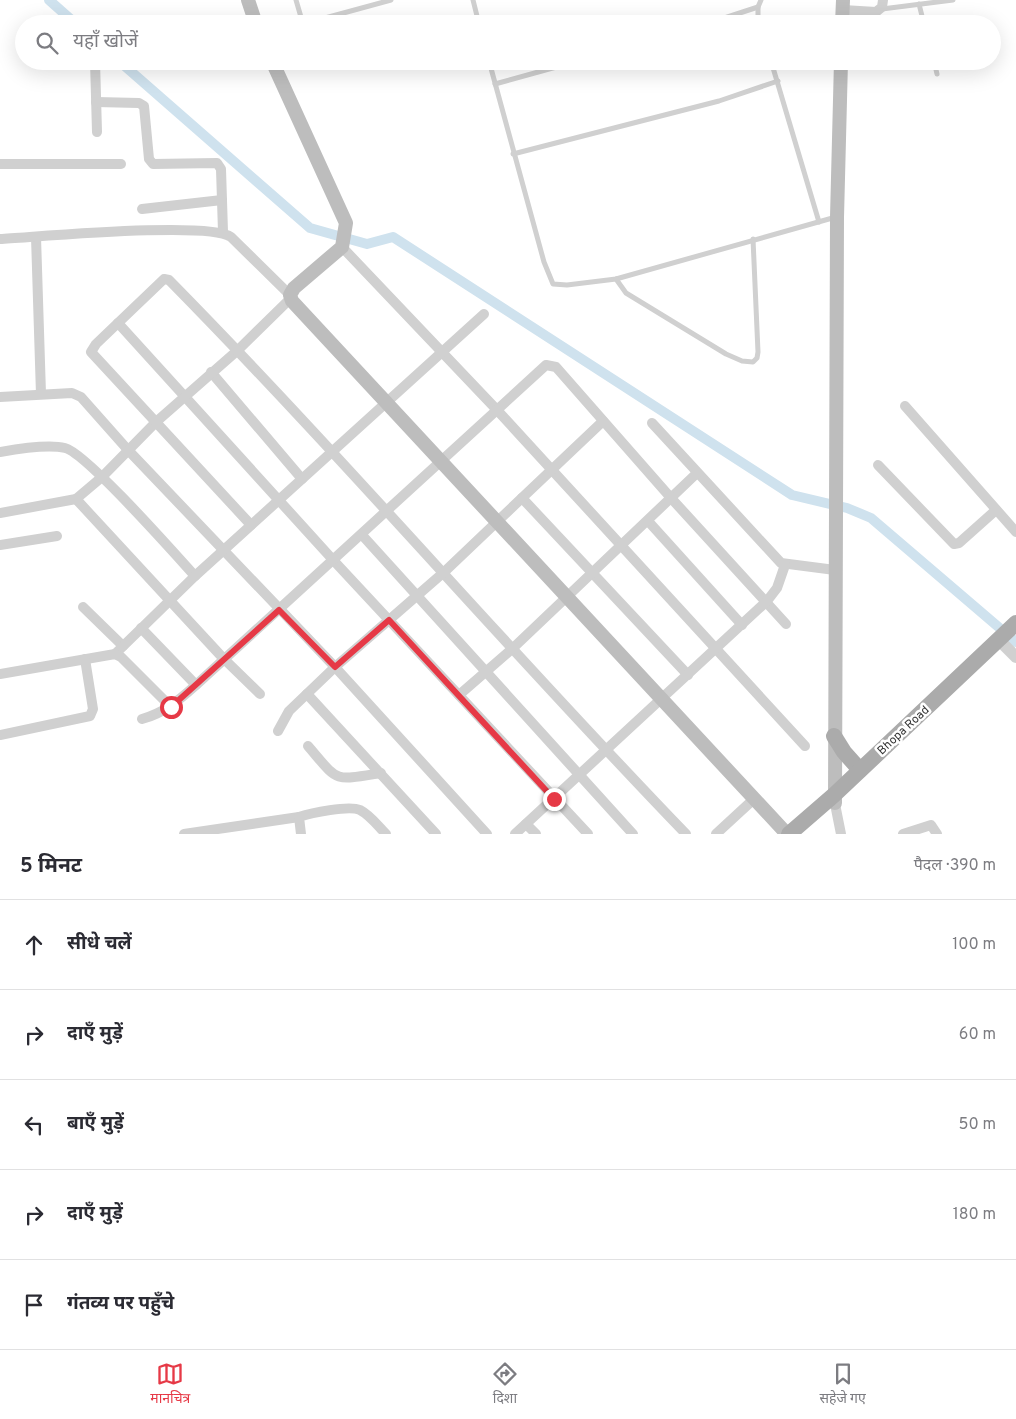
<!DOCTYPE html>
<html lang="hi">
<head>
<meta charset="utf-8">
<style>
	body { margin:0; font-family:Overpass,"Noto Sans Devanagari",sans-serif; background:#f7f7f7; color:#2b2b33 }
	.stop { position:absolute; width:15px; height:15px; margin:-11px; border:4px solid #e63946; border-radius:50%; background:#fff }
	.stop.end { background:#e63946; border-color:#fff; box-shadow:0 1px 5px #0008 }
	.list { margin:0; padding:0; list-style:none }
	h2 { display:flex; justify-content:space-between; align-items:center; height:65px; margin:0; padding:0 20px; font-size:21px }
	h2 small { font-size:16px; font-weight:400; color:#7c7c81 }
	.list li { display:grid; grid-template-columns:32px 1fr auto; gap:15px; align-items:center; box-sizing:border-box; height:90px; padding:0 20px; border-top:1px solid #e1e1e2 }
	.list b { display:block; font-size:19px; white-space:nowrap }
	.list em { font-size:16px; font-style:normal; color:#7c7c81 }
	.icon { flex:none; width:28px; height:28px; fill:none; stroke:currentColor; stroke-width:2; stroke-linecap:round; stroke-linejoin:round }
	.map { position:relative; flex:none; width:1016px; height:834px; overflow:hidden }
	.search { position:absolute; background:#fff; box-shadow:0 5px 20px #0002; left:15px; right:15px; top:15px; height:55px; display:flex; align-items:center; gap:12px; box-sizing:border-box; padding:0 18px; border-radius:28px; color:#7c7c81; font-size:19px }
	.sheet { height:515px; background:#fff }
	nav { display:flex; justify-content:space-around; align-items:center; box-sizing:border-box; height:70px; border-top:1px solid #e1e1e2; background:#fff; font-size:14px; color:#7c7c81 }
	nav a { display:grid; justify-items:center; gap:2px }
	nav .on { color:#e63946 }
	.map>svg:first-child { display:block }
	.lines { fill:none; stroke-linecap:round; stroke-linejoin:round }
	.canal { stroke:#cfe2ee; stroke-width:10 }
	.service { stroke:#d0d0d0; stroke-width:5 }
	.minor { stroke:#d0d0d0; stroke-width:10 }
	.tertiary { stroke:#d0d0d0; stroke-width:12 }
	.secondary { stroke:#bdbdbd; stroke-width:14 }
	.primary { stroke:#ababab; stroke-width:16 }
	.route { stroke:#e63946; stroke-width:6 }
	.labels { text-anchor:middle; stroke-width:5; stroke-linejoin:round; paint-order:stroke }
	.street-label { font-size:12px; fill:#333; stroke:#fff }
</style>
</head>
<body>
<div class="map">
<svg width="1016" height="834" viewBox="0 0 1016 834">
	<rect width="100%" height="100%" fill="#fff"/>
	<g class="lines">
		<g class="canal">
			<polyline points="49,0 76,24"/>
			<polyline points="119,61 310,228 367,244 393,237 792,495 847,508 871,518 1016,642"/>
		</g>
		<g class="service">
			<polyline points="296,0 303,24"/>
			<polyline points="473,0 479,24"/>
			<polyline points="919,4 924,24"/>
			<polyline points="882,9 953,0"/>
			<polyline points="303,24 391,0"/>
			<polyline points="706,24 758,7"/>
			<polyline points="758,24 758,7 761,0"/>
			<polyline points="489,61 544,262 553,284 567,285 616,279 836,217"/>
			<polyline points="771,61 819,222"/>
			<polyline points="934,61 937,74"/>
			<polyline points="495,84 578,61"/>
			<polyline points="513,154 719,101 778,81"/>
			<polyline points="616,279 626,293 726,354 742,361 753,362 757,358 758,352 753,239"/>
		</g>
		<g class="minor">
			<polyline points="843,10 876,12 882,7 883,0"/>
			<polyline points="95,61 97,132"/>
			<polyline points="96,102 139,103 144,106 149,159 153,164 217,163 221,169 223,232"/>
			<polyline points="0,164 121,164"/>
			<polyline points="142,209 222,200"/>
			<polyline points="36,237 41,394"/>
			<path d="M 0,239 C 38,237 209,221 231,237 L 290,295"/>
			<polyline points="342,247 497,410 805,746"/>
			<polyline points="118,323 334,561 588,834"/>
			<polyline points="211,372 302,479"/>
			<polyline points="0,397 72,393 81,397 128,450 335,667 289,711 278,731"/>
			<polyline points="905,406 1016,532"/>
			<polyline points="652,423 781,563 835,570"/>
			<path d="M 0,452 C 17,449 48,444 65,448 C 86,453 175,554 195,576"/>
			<polyline points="878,465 954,544 959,543 996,510"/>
			<polyline points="522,498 688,675"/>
			<polyline points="76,499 223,658 260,694"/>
			<polyline points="0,513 76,499 102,477 156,422 238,350 291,298"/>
			<polyline points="648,521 742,625"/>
			<path d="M 251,525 L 91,352 L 96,344 L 164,279 L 169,280 C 346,460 510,652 686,834"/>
			<polyline points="362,535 633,834"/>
			<polyline points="0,545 57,536"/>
			<polyline points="83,607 123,646"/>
			<polyline points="141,628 196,685"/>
			<polyline points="115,654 195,576 484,314"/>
			<polyline points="0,674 115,654 121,657 171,707"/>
			<polyline points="307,694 436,834"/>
			<polyline points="459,695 512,649 697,473"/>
			<path d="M 142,719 C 164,713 178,701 196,685 L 546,365 L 556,367 L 671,498 L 786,624"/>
			<polyline points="0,735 90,716 93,709 85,659"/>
			<path d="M 308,746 C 339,782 332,781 381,773"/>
			<polyline points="835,804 841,834"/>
			<polyline points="526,824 536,834"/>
			<polyline points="184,834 299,817"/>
			<path d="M 301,834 L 299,817 C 311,813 349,805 360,810 C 370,815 378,826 386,834"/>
			<polyline points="487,834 335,667 443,573 603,421"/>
			<polyline points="515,834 767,601 777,588 785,565"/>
			<polyline points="716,834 755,798"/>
			<polyline points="903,834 931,825 937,834"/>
		</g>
		<polyline class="tertiary" points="998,639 1016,657"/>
		<g class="secondary">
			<polyline points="248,0 256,24"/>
			<polyline points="842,24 843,0"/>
			<polyline points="272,61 346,223 342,247 294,288 290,295 292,301 787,834"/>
			<polyline points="835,803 837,217 841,61"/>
		</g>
		<g class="primary">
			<polyline points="834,736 844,752 860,770"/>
			<polyline points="789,834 834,795 1016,623"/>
		</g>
	</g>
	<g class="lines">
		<polyline class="route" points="171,707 279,610 335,667 389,620 554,799"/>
	</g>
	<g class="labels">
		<g class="street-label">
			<text transform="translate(903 730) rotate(-43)" y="4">Bhopa Road</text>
		</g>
	</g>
</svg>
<div class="stop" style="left:171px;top:707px"></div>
<div class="stop end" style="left:554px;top:799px"></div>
<div class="search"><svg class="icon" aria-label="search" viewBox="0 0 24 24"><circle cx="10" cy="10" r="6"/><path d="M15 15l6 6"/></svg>यहाँ खोजें</div>
</div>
<section class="sheet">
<h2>5 मिनट<small>पैदल · 390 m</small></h2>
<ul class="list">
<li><svg class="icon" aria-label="ahead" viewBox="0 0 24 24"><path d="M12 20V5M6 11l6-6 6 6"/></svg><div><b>सीधे चलें</b></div><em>100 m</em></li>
<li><svg class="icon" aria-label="right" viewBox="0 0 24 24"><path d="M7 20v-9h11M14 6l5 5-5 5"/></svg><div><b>दाएँ मुड़ें</b></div><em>60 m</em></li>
<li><svg class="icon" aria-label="left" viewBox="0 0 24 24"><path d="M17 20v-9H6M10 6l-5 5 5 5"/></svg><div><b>बाएँ मुड़ें</b></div><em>50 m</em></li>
<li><svg class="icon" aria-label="right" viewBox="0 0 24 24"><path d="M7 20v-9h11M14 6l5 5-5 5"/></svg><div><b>दाएँ मुड़ें</b></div><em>180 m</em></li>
<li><svg class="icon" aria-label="arrive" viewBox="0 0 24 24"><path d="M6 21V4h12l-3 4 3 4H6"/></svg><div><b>गंतव्य पर पहुँचे</b></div></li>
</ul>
</section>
<nav>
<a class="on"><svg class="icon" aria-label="map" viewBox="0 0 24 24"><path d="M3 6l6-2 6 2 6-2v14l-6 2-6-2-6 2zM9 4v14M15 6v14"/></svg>मानचित्र</a>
<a><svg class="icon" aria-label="directions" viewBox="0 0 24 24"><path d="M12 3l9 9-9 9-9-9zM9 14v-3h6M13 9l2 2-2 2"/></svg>दिशा</a>
<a><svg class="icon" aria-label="saved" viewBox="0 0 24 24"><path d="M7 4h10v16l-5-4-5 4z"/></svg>सहेजे गए</a>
</nav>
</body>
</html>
